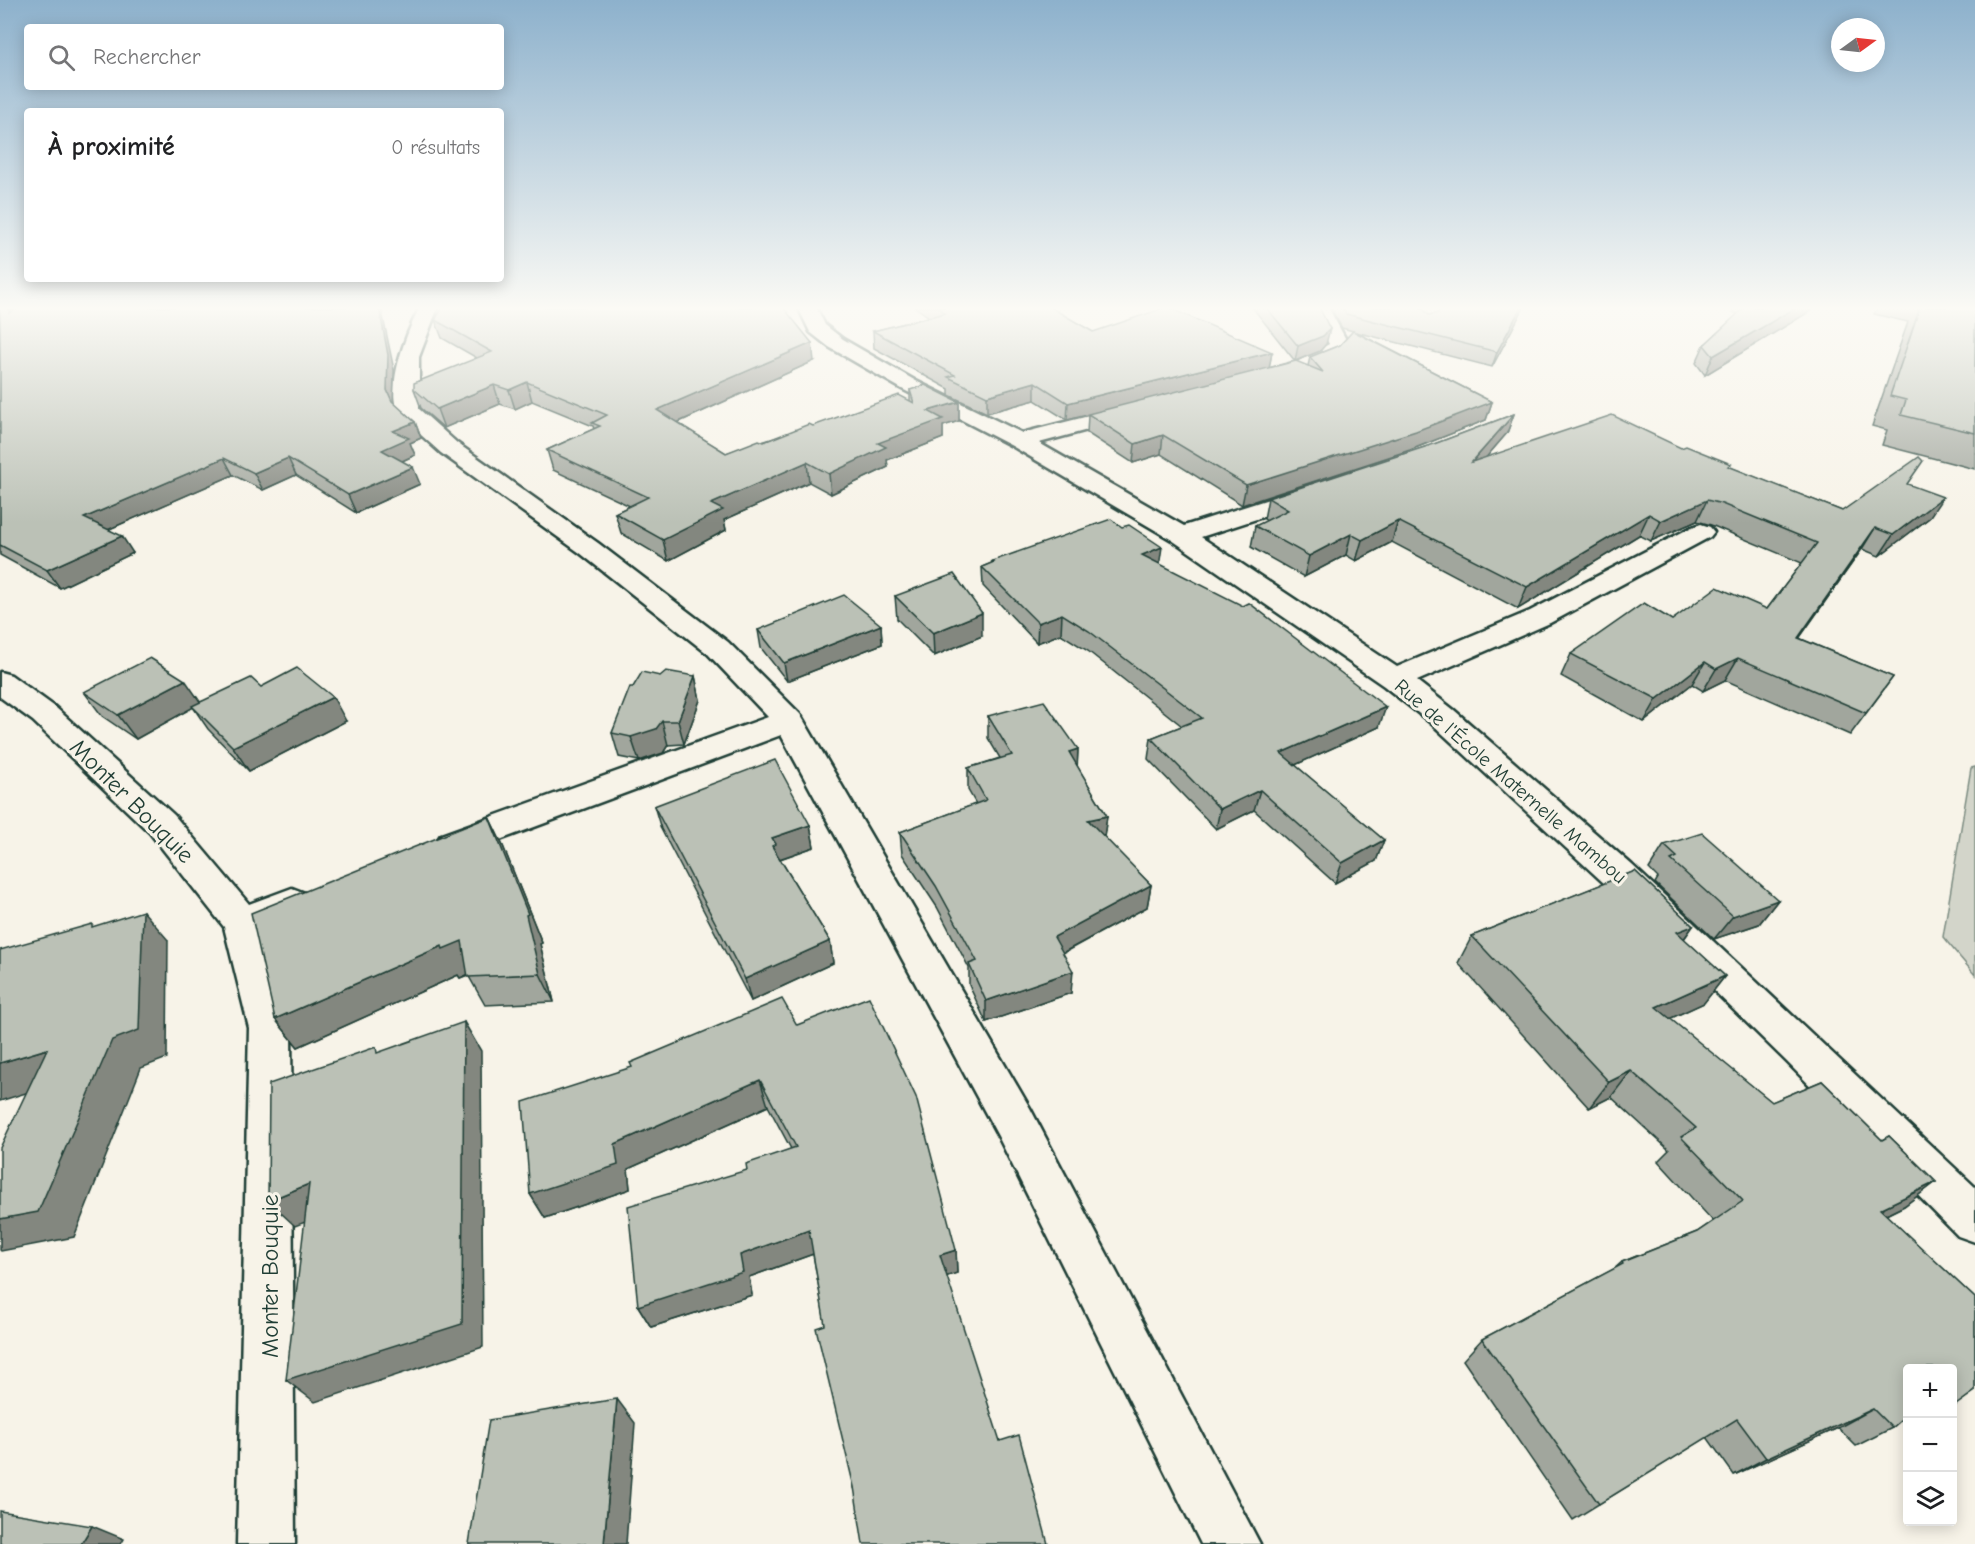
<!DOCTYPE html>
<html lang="fr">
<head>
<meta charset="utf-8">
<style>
	body { margin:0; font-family:"Comic Neue",sans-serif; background:#f6f6f6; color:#202124 }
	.controls { position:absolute; right:18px; bottom:18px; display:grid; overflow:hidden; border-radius:6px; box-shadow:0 3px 15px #0003 }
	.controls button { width:54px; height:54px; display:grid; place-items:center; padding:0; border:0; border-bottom:2px solid #e0e0e0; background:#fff; color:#202124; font:30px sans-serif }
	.compass { position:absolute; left:1831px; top:18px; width:54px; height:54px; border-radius:50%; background:#fff; box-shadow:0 3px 15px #0003; rotate:75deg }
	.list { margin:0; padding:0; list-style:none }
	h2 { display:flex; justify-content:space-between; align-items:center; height:78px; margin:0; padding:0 24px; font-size:26px }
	h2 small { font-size:20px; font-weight:400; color:#757577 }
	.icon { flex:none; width:33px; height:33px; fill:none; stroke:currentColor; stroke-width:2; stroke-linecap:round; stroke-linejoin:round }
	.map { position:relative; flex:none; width:1975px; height:1544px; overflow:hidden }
	.search { position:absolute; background:#fff; box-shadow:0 3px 15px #0003; left:24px; top:24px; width:480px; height:66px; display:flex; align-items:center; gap:15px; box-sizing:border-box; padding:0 21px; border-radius:6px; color:#757577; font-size:22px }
	.panel { position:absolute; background:#fff; box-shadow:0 3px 15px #0003; left:24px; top:108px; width:480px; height:174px; border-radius:6px }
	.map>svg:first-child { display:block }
	.green { fill:#d3d5ca; stroke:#79897f; stroke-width:1.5 }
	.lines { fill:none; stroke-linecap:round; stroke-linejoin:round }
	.minor-casing { stroke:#1f3d34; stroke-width:5 }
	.minor { fill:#f7f3e8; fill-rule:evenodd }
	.wall { fill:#a1a69d; stroke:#1f3d34; stroke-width:1.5 }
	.shaded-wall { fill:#83877f; stroke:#1f3d34; stroke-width:1.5 }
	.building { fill:#bbc1b6; stroke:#1f3d34; stroke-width:1.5 }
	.labels { text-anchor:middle; stroke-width:6; stroke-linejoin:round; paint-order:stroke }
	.street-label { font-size:20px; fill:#1f3d34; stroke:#f7f3e8 }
	.near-street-label { font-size:24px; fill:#1f3d34; stroke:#f7f3e8 }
</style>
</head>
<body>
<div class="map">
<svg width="1975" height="1544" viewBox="0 0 1975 1544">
	<rect width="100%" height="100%" fill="#f7f3e8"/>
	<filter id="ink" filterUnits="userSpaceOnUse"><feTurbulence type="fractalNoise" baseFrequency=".0167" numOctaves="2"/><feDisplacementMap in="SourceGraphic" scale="12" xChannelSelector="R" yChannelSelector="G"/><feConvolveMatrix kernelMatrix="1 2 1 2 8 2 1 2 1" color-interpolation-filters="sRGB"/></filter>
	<g filter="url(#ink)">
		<polygon class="green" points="1975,767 1975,975 1943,937 1971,768"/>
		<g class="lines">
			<g class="minor-casing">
				<g id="minor">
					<path d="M 420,307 L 438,307 L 419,357 L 419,409 L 457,443 L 598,543 L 728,642 L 800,714 L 1030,1108 L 1260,1544 L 1201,1544 L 998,1136 L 781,735 L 465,853 L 453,857 L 441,853 L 435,844 L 441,835 L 768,717 L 708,654 L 580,553 L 441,453 L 400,416 C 383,391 407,331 420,307 Z"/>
					<polygon points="798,307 816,307 825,325 843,339 916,381 1022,433 1132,405 1140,406 1143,411 1140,416 1039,443 1184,526 1300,489 1309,487 1318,489 1321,494 1318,499 1201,537 1397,667 1530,611 1692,527 1701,524 1710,527 1714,532 1710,537 1550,623 1417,681 1454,710 1632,865 1975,1187 1975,1242 1958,1236 1787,1062 1606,885 1432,724 1384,686 1172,540 1012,446 902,389 829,347 810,332"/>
					<path d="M 1310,307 L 1328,307 L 1349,345 C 1330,371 1292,377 1263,383 L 1256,381 L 1253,377 L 1256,373 L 1297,362 L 1329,344 Z"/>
					<polygon points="1426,307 1444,307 1433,326 1426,328 1417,322"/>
					<polygon points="0,672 11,675 55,707 174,815 249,904 292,888 305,893 311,903 305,913 263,930 291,1028 295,1544 237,1544 249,1028 224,927 150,833 33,721 0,697"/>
				</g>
			</g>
			<use href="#minor" class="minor"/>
		</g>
		<g class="wall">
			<polygon points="0,307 13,311 394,370 393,403 415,422 421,438 410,443 415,455 402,461 420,484 356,513 296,475 263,490 233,475 109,529 133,553 60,588 0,555"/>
			<polygon points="915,307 1050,307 1093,332 1272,352 1269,368 1308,366 1310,357 1340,345 1353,331 1342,328 1330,307 1424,307 1423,309 1429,315 1438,313 1441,307 1524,307 1492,367 1356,332 1492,402 1486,420 1410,450 1242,505 1161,454 1133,463 1087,433 1088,415 1067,420 1035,400 987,413 949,395 949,389 874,348 873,331 929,317"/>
			<polygon points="1252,307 1319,307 1326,344 1320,351 1295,361"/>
			<polygon points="1734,307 1817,307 1705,375 1696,363 1704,345 1738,314 1732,312"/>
			<polygon points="1878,307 1975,307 1975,469 1882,445 1887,430 1872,426 1908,322 1874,314"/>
			<polygon points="435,320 814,361 677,423 726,453 813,426 910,401 910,390 959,402 959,421 943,426 943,438 887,460 888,467 831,494 809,482 724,520 726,530 668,561 621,533 615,513 630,506 553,470 547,450 594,429 593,426 532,401 515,409 500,404 444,428 421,408 414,389 477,358 442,338"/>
			<polygon points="1514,414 1507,433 1486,457 1681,448 1842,511 1907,484 1929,518 1879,556 1862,549 1799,638 1893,677 1850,735 1725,680 1703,691 1692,684 1644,722 1561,676 1571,654 1672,620 1767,609 1802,563 1711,525 1697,521 1651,541 1639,535 1518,609 1392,542 1356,561 1346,555 1304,577 1251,547 1255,526 1267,521 1264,519 1268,498 1434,444"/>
			<polygon points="992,561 1160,564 1379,727 1295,765 1384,840 1376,861 1335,883 1254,810 1216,829 1148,759 1151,738 1182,726 1088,651 1061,634 1037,643 983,586 982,567 992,563"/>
			<polygon points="895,596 982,636 934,656 897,619"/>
			<polygon points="881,625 882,644 787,681 761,648 758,630"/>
			<polygon points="660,676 695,676 700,700 684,744 668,745 663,753 639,761 619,757 612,733 633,687"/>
			<polygon points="261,687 346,721 249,771 208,729 193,707 136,739 102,716 84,692 200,702"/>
			<polygon points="988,716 1078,749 1077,766 1107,816 1104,837 1151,885 1147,907 1063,953 1071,993 986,1022 969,985 969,968 937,907 902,854 900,832 976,804 968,790 968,768 1000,758 988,738"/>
			<polygon points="654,806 810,825 814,847 780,859 830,941 833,963 751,1001 661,829"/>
			<polygon points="489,817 503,846 542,943 540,944 554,1002 485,1005 468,975 460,978 458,975 298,1047 275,1019"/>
			<polygon points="1664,845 1778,900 1759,924 1714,939 1655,883 1658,878 1649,869"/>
			<polygon points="1635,871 1693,926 1684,939 1725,976 1704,1003 1669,1019 1772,1102 1822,1081 1882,1140 1889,1136 1936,1182 1904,1206 1886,1215 1975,1298 1975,1391 1953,1406 1953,1368 1908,1368 1908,1414 1892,1428 1856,1446 1838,1428 1734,1475 1707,1437 1573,1520 1463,1360 1482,1339 1614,1269 1622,1262 1697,1232 1713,1221 1658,1161 1669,1150 1611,1097 1589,1108 1458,963 1472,936"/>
			<polygon points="797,1025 956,1250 957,1273 947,1276 854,1487 813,1254 749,1277 752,1295 651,1327 638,1306 747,1170 791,1149 768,1106 628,1169 630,1189 545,1218 530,1194"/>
		</g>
		<g class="shaded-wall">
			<polygon points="379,307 381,307 394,370 393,406 387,390"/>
			<polygon points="1521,307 1524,307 1492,367 1497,352"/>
			<polygon points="1797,307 1817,307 1705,375 1713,356"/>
			<polygon points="1330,329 1326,344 1320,351 1295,361 1298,346"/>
			<polygon points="812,343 814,361 661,430 657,410"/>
			<polygon points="1272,352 1269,369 1067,420 1068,403"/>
			<polygon points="527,382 532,401 515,409 509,390"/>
			<polygon points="1035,382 1035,400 987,413 987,396"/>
			<polygon points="494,385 500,404 444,428 437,409"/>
			<polygon points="959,402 959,421 943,426 943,438 887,460 888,467 831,494 829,474 928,411"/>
			<polygon points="1492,402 1486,420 1410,450 1242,505 1246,485"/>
			<polygon points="1514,414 1507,433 1465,482 1472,462"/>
			<polygon points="415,422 421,438 410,443 415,455 389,467 382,450 393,431"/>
			<polygon points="1163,435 1161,454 1133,463 1135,444"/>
			<polygon points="224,458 233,475 96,535 84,518"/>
			<polygon points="288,458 296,475 263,490 254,473"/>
			<polygon points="807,462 809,482 724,520 726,530 668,561 663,540 711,504"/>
			<polygon points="413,467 420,484 356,513 348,495"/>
			<polygon points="1943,497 1929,518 1879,556 1893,535"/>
			<polygon points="1707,500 1697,521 1651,541 1661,521"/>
			<polygon points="1649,514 1639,535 1518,609 1527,587"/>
			<polygon points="1398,521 1392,542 1356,561 1362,540"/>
			<polygon points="1875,528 1862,549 1784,660 1798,638"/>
			<polygon points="1351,534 1346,555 1304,577 1309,556"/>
			<polygon points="122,536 133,553 60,588 47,570"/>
			<polygon points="1162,547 1159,567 1142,555"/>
			<polygon points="982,613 982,636 934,656 933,633"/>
			<polygon points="1062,614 1061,634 1037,643 1038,623"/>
			<polygon points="881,625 882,644 787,681 784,663"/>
			<polygon points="1738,658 1725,680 1703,691 1716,669"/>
			<polygon points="1705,662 1692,684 1644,722 1657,699"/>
			<polygon points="695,676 700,700 684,744 678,721"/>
			<polygon points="185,680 201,703 136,739 118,715"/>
			<polygon points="333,697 346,721 249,771 233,747"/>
			<polygon points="1386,707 1379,727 1275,774 1281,753"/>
			<polygon points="662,721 668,745 663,753 639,761 631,737"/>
			<polygon points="1078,749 1077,771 1069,752"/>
			<polygon points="1260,790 1254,810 1216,829 1220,809"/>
			<polygon points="1107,816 1104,837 1088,820"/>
			<polygon points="489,817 503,846 542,943 540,944 554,1002 540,974"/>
			<polygon points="810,825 814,847 779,859 772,846 772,838"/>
			<polygon points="1384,840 1376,861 1335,883 1342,863"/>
			<polygon points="1151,885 1147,907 1053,958 1054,937"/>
			<polygon points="1778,900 1759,924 1714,939 1733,916"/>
			<polygon points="143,911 168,940 167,1058 141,1068 74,1237 1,1251 0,1250 0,1219"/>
			<polygon points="1693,926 1673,954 1677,932"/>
			<polygon points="462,941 478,970 460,978 458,975 298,1047 275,1019 442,946"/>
			<polygon points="830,941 833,963 751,1001 745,979"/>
			<polygon points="1073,971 1071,993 986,1022 986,1001"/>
			<polygon points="1725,976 1704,1003 1636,1034 1656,1007"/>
			<polygon points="464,1022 481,1051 483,1347 315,1402 286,1380"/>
			<polygon points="47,1049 78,1077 0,1101 0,1063"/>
			<polygon points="1631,1071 1611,1097 1589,1108 1609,1082"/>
			<polygon points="760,1080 768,1106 628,1169 630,1189 545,1218 530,1194 615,1144"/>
			<polygon points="1936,1182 1904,1206 1849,1233 1880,1209"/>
			<polygon points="309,1184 334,1211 295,1226 268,1201"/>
			<polygon points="809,1230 816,1253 749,1277 752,1295 651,1327 638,1306 740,1255"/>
			<polygon points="956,1250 957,1273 942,1278 940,1255"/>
			<polygon points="617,1399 635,1423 626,1544 604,1544"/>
			<polygon points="1873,1409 1838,1428 1734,1475 1766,1458"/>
			<polygon points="92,1526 124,1539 121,1544 81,1544"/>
		</g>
		<g class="building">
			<polygon points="0,307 9,307 9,313 20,307 379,307 388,355 387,390 392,401 415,422 393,431 409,438 382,450 413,467 348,495 288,458 254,473 224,458 84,518 122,536 47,570 0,545"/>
			<polygon points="443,307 783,307 812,343 657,410 726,453 759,440 764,442 809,424 813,426 899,395 914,403 910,390 925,385 959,402 928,411 943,419 878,443 886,447 829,474 807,462 711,504 723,510 663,540 615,513 648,497 547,450 600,426 592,423 607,415 527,382 509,390 494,385 437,409 414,389 414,383 492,352 435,320"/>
			<polygon points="938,307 1050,307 1093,332 1167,307 1272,352 1068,403 1035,382 987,396 948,377 955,375 873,331 945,313"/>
			<polygon points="1266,307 1319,307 1330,329 1323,336 1298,346"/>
			<polygon points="1342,307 1420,307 1429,315 1438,313 1441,307 1521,307 1497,352 1346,314"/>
			<polygon points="1745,307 1797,307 1713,356 1704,345"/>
			<polygon points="1920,307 1975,307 1975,433 1901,415 1906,400 1890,396"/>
			<polygon points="1353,331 1492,402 1416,431 1246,485 1163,435 1135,444 1088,414 1296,361 1323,372 1310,357 1340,345"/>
			<polygon points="1514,414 1472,462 1612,415 1681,448 1686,446 1731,464 1728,466 1842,511 1919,457 1923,461 1907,484 1943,497 1893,535 1875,528 1798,638 1893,677 1866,713 1738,658 1716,669 1705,662 1657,699 1571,654 1644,603 1672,620 1717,587 1767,609 1817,543 1722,504 1707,500 1661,521 1649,514 1527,587 1398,521 1362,540 1351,534 1309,556 1255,526 1288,510 1268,498 1434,444"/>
			<polygon points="1111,519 1122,527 1129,525 1162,547 1142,555 1243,606 1249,603 1386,707 1281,753 1384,840 1342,863 1260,790 1220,809 1151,738 1202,718 1089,631 1062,614 1038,623 982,567 994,562 992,561"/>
			<polygon points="954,574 982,613 933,633 895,596"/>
			<polygon points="844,595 881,625 784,663 758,630"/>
			<polygon points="150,658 185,680 118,715 84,692"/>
			<polygon points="297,668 333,697 233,747 192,706 251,678 261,687"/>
			<polygon points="666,671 695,676 678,721 662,721 656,729 631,737 612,733 630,687 633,687 642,672 660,676"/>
			<polygon points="1044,701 1078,749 1069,752 1107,816 1088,820 1151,885 1054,937 1073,971 986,1001 969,964 977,961 936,886 900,832 986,800 968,768 1012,755 988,716"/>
			<polygon points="775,760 810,825 772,838 776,844 772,846 830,941 745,979 654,806"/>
			<polygon points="489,817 528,914 526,915 540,974 468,977 462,941 443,949 442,946 275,1019 251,913"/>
			<polygon points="1702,833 1778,900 1733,916 1671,860 1677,857 1664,845"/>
			<polygon points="1635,871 1693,926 1677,932 1725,976 1656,1007 1772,1102 1822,1081 1882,1140 1889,1136 1936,1182 1880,1209 1975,1298 1975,1391 1956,1405 1953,1401 1953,1368 1908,1368 1908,1414 1892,1428 1873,1409 1766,1458 1737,1419 1599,1504 1482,1339 1623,1264 1622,1262 1697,1232 1743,1201 1681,1137 1696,1128 1631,1071 1609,1082 1472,936"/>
			<polygon points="143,911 139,1030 112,1040 38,1212 0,1219 0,1148 47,1049 0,1063 0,950 92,924 92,927"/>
			<polygon points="869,997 916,1097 956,1250 940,1255 1000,1441 1019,1435 1048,1544 863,1544 854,1487 816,1328 825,1325 809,1230 740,1255 743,1272 638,1306 628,1206 747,1170 746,1164 796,1147 760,1080 615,1144 618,1165 530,1194 523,1102 632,1067 630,1063 782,999 797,1025"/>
			<polygon points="464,1022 462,1324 286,1380 309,1184 268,1201 269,1084 376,1047 377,1053"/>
			<polygon points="617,1399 604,1544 469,1544 489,1420"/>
			<polygon points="0,1511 92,1526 81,1544 0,1544"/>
		</g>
	</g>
	<linearGradient id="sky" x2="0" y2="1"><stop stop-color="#8db1cc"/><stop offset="0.59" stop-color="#fbfaf5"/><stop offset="1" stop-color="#fbfaf5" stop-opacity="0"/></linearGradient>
	<rect width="1975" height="523" fill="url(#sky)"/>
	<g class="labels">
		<g class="street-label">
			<text transform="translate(1511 781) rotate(41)" y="7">Rue de l'École Maternelle Mambou</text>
		</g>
		<g class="near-street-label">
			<text transform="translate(132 801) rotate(45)" y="8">Monter Bouquie</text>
			<text transform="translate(270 1276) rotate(-90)" y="8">Monter Bouquie</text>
		</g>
	</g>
</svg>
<div class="controls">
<button>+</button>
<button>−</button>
<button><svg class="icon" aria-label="layers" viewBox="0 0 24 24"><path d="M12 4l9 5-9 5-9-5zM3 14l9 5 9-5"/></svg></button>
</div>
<svg class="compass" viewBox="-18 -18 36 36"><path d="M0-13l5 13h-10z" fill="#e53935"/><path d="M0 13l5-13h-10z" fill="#757577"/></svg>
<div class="search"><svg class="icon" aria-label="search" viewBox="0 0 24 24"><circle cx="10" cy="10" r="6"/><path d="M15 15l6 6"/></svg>Rechercher</div>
<section class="panel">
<h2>À proximité<small>0 résultats</small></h2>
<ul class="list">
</ul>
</section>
</div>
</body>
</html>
